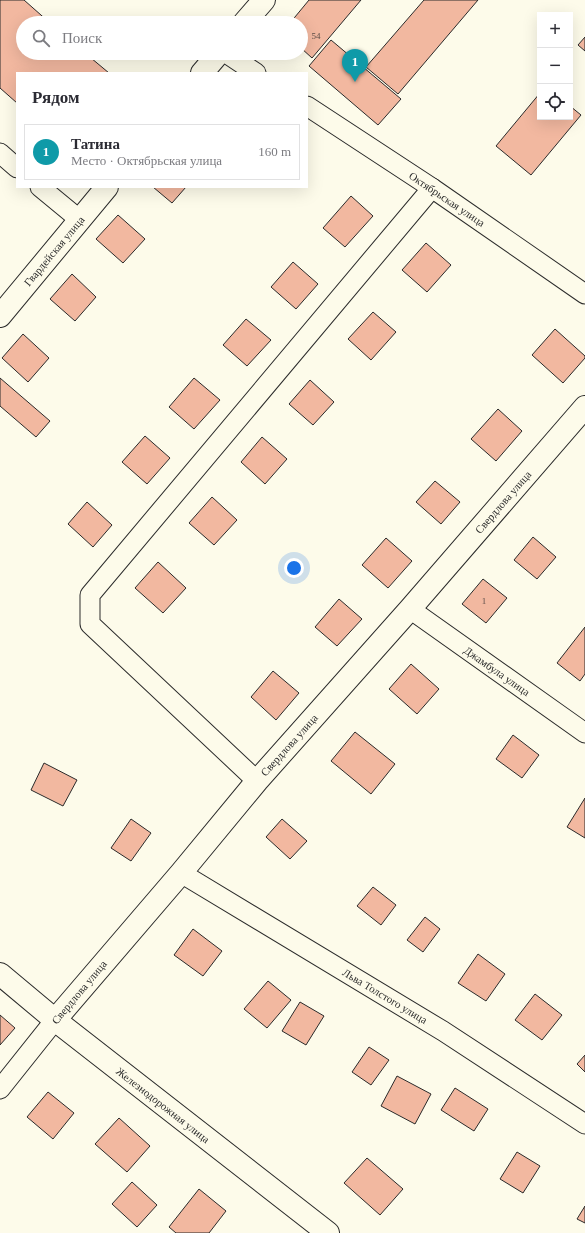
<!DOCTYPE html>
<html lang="ru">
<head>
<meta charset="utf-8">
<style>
	body { margin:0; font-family:Georgia,serif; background:#f2f2f3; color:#2b2b33 }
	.controls { position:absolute; right:12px; top:12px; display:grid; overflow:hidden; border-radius:0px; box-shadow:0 4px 16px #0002 }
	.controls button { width:36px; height:36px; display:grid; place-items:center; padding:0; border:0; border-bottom:1px solid #e1e1e2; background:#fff; color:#2b2b33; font:20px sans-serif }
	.you { position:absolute; left:294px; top:568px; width:14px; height:14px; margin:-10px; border:3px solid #fff; border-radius:50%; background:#1a73e8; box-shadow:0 0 0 6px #1a73e833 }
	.badge { display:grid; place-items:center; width:26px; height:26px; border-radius:50%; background:#c62828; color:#fff; font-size:13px; font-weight:700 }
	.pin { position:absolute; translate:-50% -33px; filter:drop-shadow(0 1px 2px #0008) }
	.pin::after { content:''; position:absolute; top:21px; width:14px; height:12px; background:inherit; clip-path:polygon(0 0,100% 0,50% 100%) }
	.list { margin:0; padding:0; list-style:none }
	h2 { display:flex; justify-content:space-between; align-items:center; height:52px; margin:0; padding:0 16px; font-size:17px }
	h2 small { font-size:13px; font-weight:400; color:#7c7c81 }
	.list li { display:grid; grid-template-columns:26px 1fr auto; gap:12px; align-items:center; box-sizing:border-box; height:56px; margin:0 8px 8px; padding:0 8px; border:1px solid #e1e1e2; border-radius:0px }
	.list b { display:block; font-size:15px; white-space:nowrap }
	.list p { margin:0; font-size:13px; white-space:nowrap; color:#7c7c81 }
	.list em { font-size:13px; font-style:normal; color:#7c7c81 }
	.icon { flex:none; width:22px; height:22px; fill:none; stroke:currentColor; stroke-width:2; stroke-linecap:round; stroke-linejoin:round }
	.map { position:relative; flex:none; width:585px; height:1233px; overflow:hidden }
	.search { position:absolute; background:#fff; box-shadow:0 4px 16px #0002; left:16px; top:16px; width:292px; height:44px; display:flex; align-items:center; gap:10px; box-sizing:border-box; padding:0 14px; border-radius:22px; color:#7c7c81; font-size:15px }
	.panel { position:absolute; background:#fff; box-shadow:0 4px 16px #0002; left:16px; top:72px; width:292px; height:116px; border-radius:0px }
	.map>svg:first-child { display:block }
	.building { fill:#f2b8a0; stroke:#2b2b2b }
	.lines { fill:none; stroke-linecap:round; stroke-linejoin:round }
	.minor-casing { stroke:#2b2b2b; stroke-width:21 }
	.tertiary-casing { stroke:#2b2b2b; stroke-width:24 }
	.minor { stroke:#fdfbea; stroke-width:19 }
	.tertiary { stroke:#fdfbea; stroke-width:22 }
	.labels { text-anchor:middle; stroke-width:3; stroke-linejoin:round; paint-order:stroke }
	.number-label { font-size:9px; fill:#5d4e48 }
	.street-label { font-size:11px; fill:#2b2b2b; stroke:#fdfbea }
</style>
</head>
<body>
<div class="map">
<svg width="585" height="1233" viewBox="0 0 585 1233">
	<rect width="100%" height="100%" fill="#fdfbea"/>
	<g class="building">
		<polygon points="0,0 24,0 50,23 23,23 23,53 85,53 109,73 17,73 17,103 0,88"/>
		<polygon points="309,0 361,0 312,58 301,48 301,23 290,23"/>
		<polygon points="424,0 478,0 398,94 366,67"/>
		<polygon points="585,37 585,51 578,45"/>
		<polygon points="331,40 401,99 378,125 309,66"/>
		<polygon points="540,93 540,117 570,117 570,106 581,115 531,175 496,146"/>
		<polygon points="153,187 186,187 172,203"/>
		<polygon points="351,196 373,216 345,247 323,228"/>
		<polygon points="118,215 145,239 123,263 96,239"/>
		<polygon points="426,243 451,265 427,292 402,270"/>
		<polygon points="293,262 318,284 296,309 271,287"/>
		<polygon points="72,274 96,297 75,321 50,299"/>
		<polygon points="373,312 396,332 371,360 348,339"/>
		<polygon points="246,319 271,340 247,366 223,345"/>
		<polygon points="555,329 585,356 585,358 563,383 532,355"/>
		<polygon points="23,334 49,358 28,382 2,358"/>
		<polygon points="0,378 50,421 36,437 0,406"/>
		<polygon points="194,378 220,400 194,429 169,407"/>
		<polygon points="310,380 334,402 313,425 289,404"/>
		<polygon points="498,409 522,431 496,461 471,439"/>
		<polygon points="145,436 170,458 147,484 122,462"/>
		<polygon points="262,437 287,459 265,484 241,462"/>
		<polygon points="435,481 460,502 441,524 416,502"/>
		<polygon points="212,497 237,520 214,545 189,523"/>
		<polygon points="87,502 112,525 93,547 68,524"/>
		<polygon points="533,537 556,557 537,579 514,560"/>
		<polygon points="386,538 412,561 388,588 362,565"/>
		<polygon points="158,562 186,588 163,613 135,588"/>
		<polygon points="483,579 507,598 486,623 462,604"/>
		<polygon points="339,599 362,619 337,646 315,627"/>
		<polygon points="585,627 585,674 580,681 557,663"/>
		<polygon points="411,664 439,689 417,714 389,689"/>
		<polygon points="273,671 299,693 276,720 251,697"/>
		<polygon points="355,732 395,764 371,794 331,761"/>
		<polygon points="513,735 539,755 522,778 496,759"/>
		<polygon points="44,763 77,780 63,806 31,790"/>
		<polygon points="585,798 585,838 567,827"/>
		<polygon points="131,819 151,833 131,861 111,848"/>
		<polygon points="282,819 307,841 290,859 266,837"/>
		<polygon points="373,887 396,905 381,925 357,906"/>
		<polygon points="425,917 440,929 423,952 407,940"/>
		<polygon points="193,929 222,951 203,976 174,955"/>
		<polygon points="478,954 505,974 486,1001 458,983"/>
		<polygon points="268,981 291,1000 267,1028 244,1009"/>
		<polygon points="535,994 562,1015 542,1040 515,1020"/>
		<polygon points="300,1002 324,1016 306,1045 282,1031"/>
		<polygon points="0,1015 15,1028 0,1045"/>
		<polygon points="369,1047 389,1060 371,1085 352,1072"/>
		<polygon points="585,1055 585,1072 577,1064"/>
		<polygon points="397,1076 431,1094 415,1124 381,1106"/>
		<polygon points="455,1088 488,1109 474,1131 441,1110"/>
		<polygon points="48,1092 74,1113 53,1139 27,1117"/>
		<polygon points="119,1118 150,1146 127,1172 95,1144"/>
		<polygon points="517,1152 540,1166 523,1193 500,1179"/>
		<polygon points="367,1158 403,1189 380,1215 344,1183"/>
		<polygon points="132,1182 157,1205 137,1227 112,1204"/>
		<polygon points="199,1189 226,1211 209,1233 176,1233 169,1227"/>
		<polygon points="585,1206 585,1223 577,1219"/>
	</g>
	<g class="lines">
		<g class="minor-casing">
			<g id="minor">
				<polyline points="226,53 256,73"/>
				<polyline points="307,106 432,188 585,294"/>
				<polyline points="0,153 17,168"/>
				<polyline points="40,187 80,220"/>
				<polyline points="410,609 585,733"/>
				<polyline points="257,781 90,624 90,595 432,188"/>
				<polyline points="181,873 443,1031 585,1124"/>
				<polyline points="0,1089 55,1020"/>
			</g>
		</g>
		<g class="tertiary-casing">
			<g id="tertiary">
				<polyline points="244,23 264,0"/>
				<polyline points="202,73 219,53"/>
				<polyline points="0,316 107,187"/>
				<polyline points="0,974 55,1020 328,1233"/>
				<polyline points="55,1020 181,873 257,781 410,609 585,407"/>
			</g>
		</g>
		<use href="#minor" class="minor"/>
		<use href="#tertiary" class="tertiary"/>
	</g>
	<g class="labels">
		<g class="number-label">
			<text x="316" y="39">54</text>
			<text x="484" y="604">1</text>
		</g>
		<g class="street-label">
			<text transform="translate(447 199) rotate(34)" y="4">Октябрьская улица</text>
			<text transform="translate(54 251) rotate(-50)" y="4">Гвардейская улица</text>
			<text transform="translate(503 502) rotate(-49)" y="4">Свердлова улица</text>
			<text transform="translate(497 671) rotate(35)" y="4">Джамбула улица</text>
			<text transform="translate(289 745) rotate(-48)" y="4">Свердлова улица</text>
			<text transform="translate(79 992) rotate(-50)" y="4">Свердлова улица</text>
			<text transform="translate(385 996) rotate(31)" y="4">Льва Толстого улица</text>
			<text transform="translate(163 1105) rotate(38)" y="4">Железнодорожная улица</text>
		</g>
	</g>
</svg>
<div class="controls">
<button>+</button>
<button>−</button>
<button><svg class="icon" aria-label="locate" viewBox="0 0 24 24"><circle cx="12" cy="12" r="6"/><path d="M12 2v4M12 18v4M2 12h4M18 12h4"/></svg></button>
</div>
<div class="you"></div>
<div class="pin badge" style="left:355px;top:82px;background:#0f9aa8">1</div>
<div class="search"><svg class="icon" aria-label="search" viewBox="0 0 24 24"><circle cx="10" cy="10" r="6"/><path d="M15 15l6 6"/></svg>Поиск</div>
<section class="panel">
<h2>Рядом<small></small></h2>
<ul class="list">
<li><span class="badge" style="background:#0f9aa8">1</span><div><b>Татина</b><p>Место · Октябрьская улица</p></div><em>160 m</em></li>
</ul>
</section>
</div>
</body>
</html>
